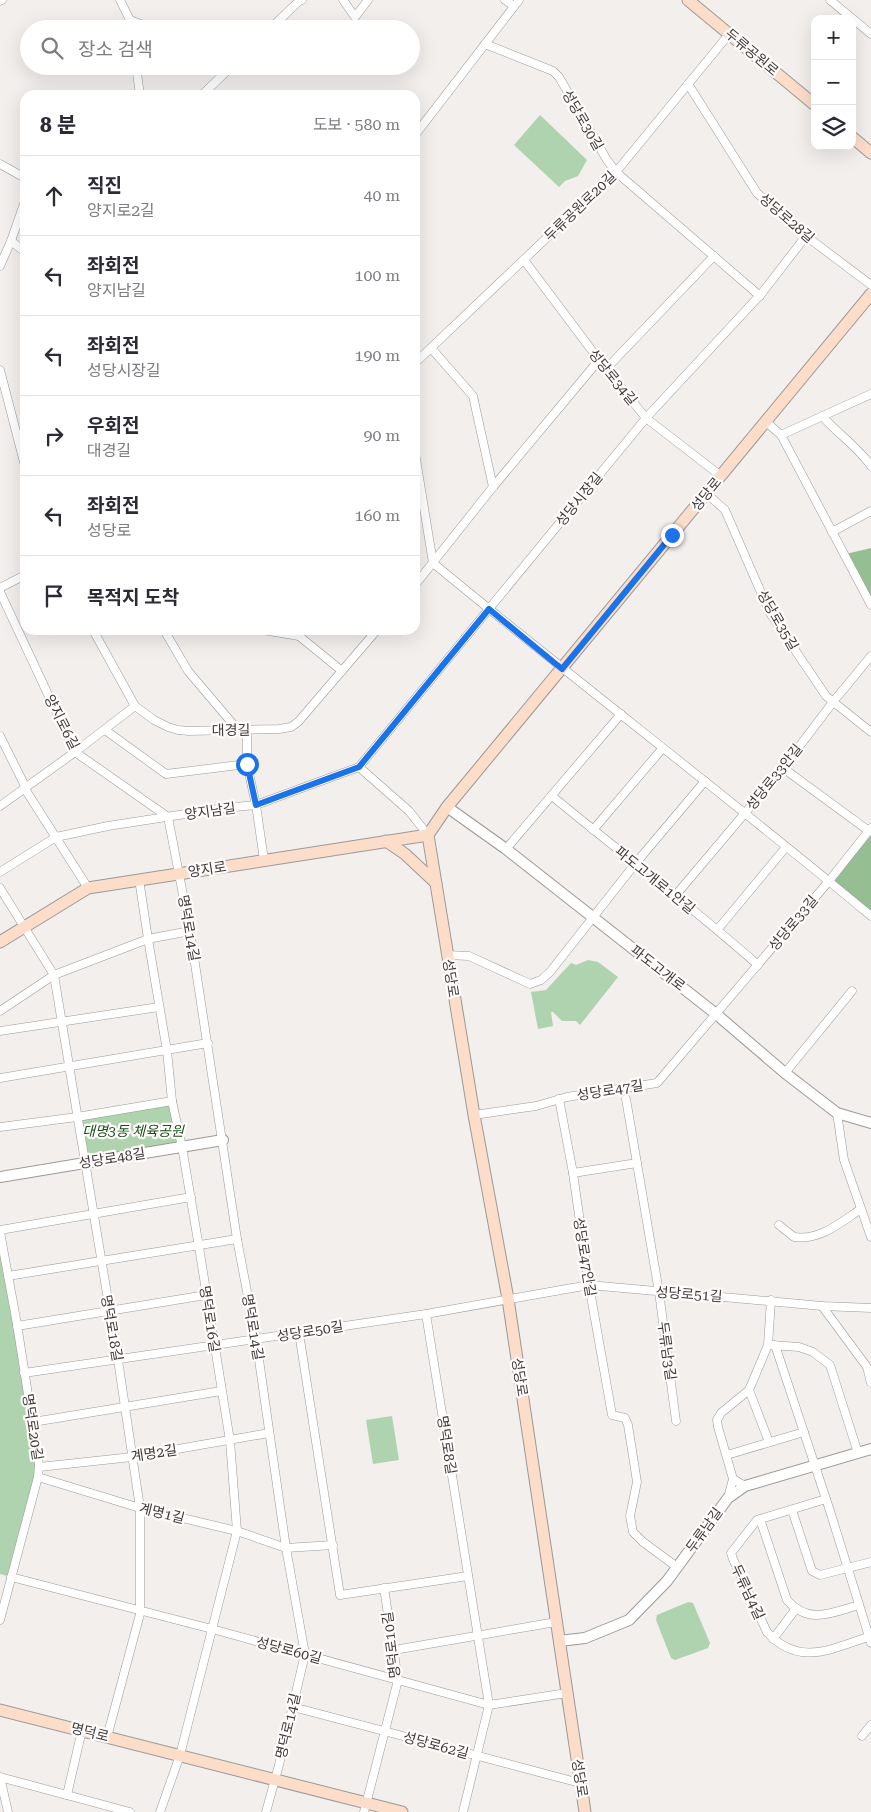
<!DOCTYPE html>
<html lang="ko">
<head>
<meta charset="utf-8">
<style>
	body { margin:0; font-family:"Roboto Serif","Noto Sans KR",serif; background:#f7f7f7; color:#2b2b33 }
	.controls { position:absolute; right:15px; top:15px; display:grid; overflow:hidden; border-radius:10px; box-shadow:0 5px 20px #0002 }
	.controls button { width:45px; height:45px; display:grid; place-items:center; padding:0; border:0; border-bottom:1px solid #e1e1e2; background:#fff; color:#2b2b33; font:25px sans-serif }
	.stop { position:absolute; width:15px; height:15px; margin:-11px; border:4px solid #1a73e8; border-radius:50%; background:#fff }
	.stop.end { background:#1a73e8; border-color:#fff; box-shadow:0 1px 5px #0008 }
	.list { margin:0; padding:0; list-style:none }
	h2 { display:flex; justify-content:space-between; align-items:center; height:65px; margin:0; padding:0 20px; font-size:21px }
	h2 small { font-size:16px; font-weight:400; color:#7c7c81 }
	.list li { display:grid; grid-template-columns:32px 1fr auto; gap:15px; align-items:center; box-sizing:border-box; height:80px; padding:0 20px; border-top:1px solid #e1e1e2 }
	.list b { display:block; font-size:19px; white-space:nowrap }
	.list p { margin:0; font-size:16px; white-space:nowrap; color:#7c7c81 }
	.list em { font-size:16px; font-style:normal; color:#7c7c81 }
	.icon { flex:none; width:28px; height:28px; fill:none; stroke:currentColor; stroke-width:2; stroke-linecap:round; stroke-linejoin:round }
	.map { position:relative; flex:none; width:871px; height:1812px; overflow:hidden }
	.search { position:absolute; background:#fff; box-shadow:0 5px 20px #0002; left:20px; top:20px; width:400px; height:55px; display:flex; align-items:center; gap:12px; box-sizing:border-box; padding:0 18px; border-radius:28px; color:#7c7c81; font-size:19px }
	.panel { position:absolute; background:#fff; box-shadow:0 5px 20px #0002; left:20px; top:90px; width:400px; height:545px; border-radius:15px }
	.map>svg:first-child { display:block }
	.green { fill:#afd3ae }
	.forest { fill:#95bf93 }
	.lines { fill:none; stroke-linecap:round; stroke-linejoin:round }
	.minor-casing { stroke:#9d9998; stroke-width:9 }
	.tertiary-casing { stroke:#9d9998; stroke-width:12 }
	.secondary-casing { stroke:#9d9998; stroke-width:13 }
	.minor { stroke:#fff; stroke-width:8 }
	.tertiary { stroke:#fff; stroke-width:10 }
	.secondary { stroke:#fbddca; stroke-width:11 }
	.route { stroke:#1a73e8; stroke-width:6 }
	.labels { text-anchor:middle; stroke-width:4.5; stroke-linejoin:round; paint-order:stroke }
	.street-label { font-size:14px; fill:#3c3a3a; stroke:#fffcfb }
	.park-label { font-size:14px; font-style:italic; fill:#155018; stroke:#fffcfb }
</style>
</head>
<body>
<div class="map">
<svg width="871" height="1812" viewBox="0 0 871 1812">
	<rect width="100%" height="100%" fill="#f3efed"/>
	<g class="green">
		<polygon points="540,115 587,160 578,176 565,181 559,187 514,145"/>
		<polygon points="588,960 598,962 618,977 580,1025 576,1021 562,1021 553,1012 551,1012 553,1026 538,1029 531,992 546,990 571,963 576,965"/>
		<polygon points="172,1101 182,1147 84,1163 77,1117"/>
		<polygon points="0,1231 39,1467 11,1577 0,1574"/>
		<polygon points="392,1416 399,1460 373,1464 366,1420"/>
		<polygon points="688,1602 693,1603 710,1643 708,1648 675,1660 671,1658 656,1620 657,1615"/>
	</g>
	<g class="forest">
		<polygon points="871,548 871,599 846,554"/>
		<polygon points="871,835 871,912 833,881"/>
	</g>
	<g class="lines">
		<g class="minor-casing">
			<g id="minor">
				<polyline points="120,0 130,20 131,29"/>
				<polyline points="343,0 355,17 368,0"/>
				<polyline points="505,0 514,6"/>
				<polyline points="830,0 871,34"/>
				<polyline points="0,1 2,0"/>
				<polyline points="130,20 153,29"/>
				<polyline points="270,29 299,1 302,0"/>
				<polyline points="485,44 553,71 559,77 607,160 616,172 760,296"/>
				<polyline points="136,66 140,95"/>
				<polyline points="688,84 757,193 806,236 871,285"/>
				<polyline points="202,95 232,66"/>
				<polyline points="415,135 519,0"/>
				<polyline points="0,164 25,178"/>
				<polyline points="11,241 25,252"/>
				<polyline points="524,260 599,360 646,418 721,476"/>
				<polyline points="0,266 11,241 25,201"/>
				<polyline points="431,348 473,396 493,487"/>
				<polyline points="415,363 616,172 730,33"/>
				<polyline points="606,369 714,256"/>
				<polyline points="0,370 25,466"/>
				<path d="M 822,416 C 837,433 858,447 871,466"/>
				<polyline points="765,421 781,435 871,605"/>
				<polyline points="781,435 871,394"/>
				<path d="M 415,453 L 433,563 C 578,683 727,796 871,916"/>
				<polyline points="706,493 725,510 770,613 826,696 871,732"/>
				<polyline points="832,532 871,511"/>
				<polyline points="415,585 493,487 599,360"/>
				<polyline points="0,588 25,575"/>
				<polyline points="0,592 75,752 168,817 190,931 237,1239 256,1339 286,1548 305,1654 279,1765 266,1812"/>
				<polyline points="93,630 135,706 154,720 168,727 178,730 189,731 279,729 291,727 298,722 377,630"/>
				<polyline points="164,630 188,671 238,730"/>
				<polyline points="263,630 299,636"/>
				<polyline points="297,630 299,636 342,671"/>
				<polyline points="105,730 166,774 247,764"/>
				<polyline points="247,730 247,764 256,805 264,860"/>
				<polyline points="0,736 26,788"/>
				<polyline points="359,767 409,811 428,835"/>
				<polyline points="783,768 869,831"/>
				<polyline points="25,789 88,888"/>
				<path d="M 552,796 C 620,852 691,906 758,965"/>
				<polyline points="0,806 75,752 135,706"/>
				<polyline points="593,830 662,749"/>
				<polyline points="506,849 621,714"/>
				<polyline points="0,872 56,837 108,826 224,808 256,805 359,767 646,418 762,293 806,236"/>
				<polyline points="139,879 148,939 167,1051 172,1101 182,1147 199,1247 230,1441 237,1531 180,1755 160,1812"/>
				<polyline points="0,888 54,975 118,1360 140,1508 140,1614 107,1737"/>
				<polyline points="675,896 783,768 833,702 871,656"/>
				<polyline points="718,929 786,847"/>
				<polyline points="447,955 469,956 530,984 541,980 550,972 635,864 705,781"/>
				<polyline points="0,1011 54,975 148,939 190,931"/>
				<polyline points="0,1031 159,1007"/>
				<polyline points="785,1073 852,991"/>
				<polyline points="0,1078 208,1043"/>
				<polyline points="559,1099 573,1173 589,1285 612,1415 625,1418 628,1425 637,1482 630,1516 633,1532 643,1542 677,1567"/>
				<polyline points="626,1099 659,1292 676,1421"/>
				<polyline points="837,1113 844,1160 871,1237"/>
				<polyline points="474,1115 536,1106 567,1097 657,1083 829,881 871,828"/>
				<polyline points="0,1127 77,1117 172,1101"/>
				<polyline points="573,1173 637,1163"/>
				<path d="M 779,1225 L 794,1237 C 820,1241 841,1222 861,1209"/>
				<polyline points="0,1230 191,1197"/>
				<polyline points="0,1232 17,1324 39,1465 38,1477 0,1620"/>
				<polyline points="8,1276 237,1239"/>
				<polyline points="822,1306 867,1367 871,1383"/>
				<polyline points="426,1314 489,1705 463,1812"/>
				<polyline points="17,1326 206,1295"/>
				<polyline points="299,1333 340,1595 468,1576"/>
				<polyline points="770,1345 799,1347 813,1352 830,1365 858,1453"/>
				<polyline points="775,1345 830,1511 871,1643"/>
				<polyline points="24,1373 426,1314 589,1285 822,1306 871,1308"/>
				<polyline points="749,1390 769,1442"/>
				<polyline points="33,1422 221,1391"/>
				<polyline points="727,1455 804,1432"/>
				<polyline points="39,1467 132,1457 269,1433"/>
				<polyline points="38,1477 140,1508 237,1531 286,1548 333,1545"/>
				<polyline points="733,1479 718,1427 717,1420 721,1413 749,1390 768,1345 771,1300"/>
				<polyline points="728,1498 733,1479 745,1486"/>
				<path d="M 826,1499 L 757,1520 L 731,1553 L 733,1559 L 767,1632 C 799,1668 833,1648 871,1636"/>
				<polyline points="792,1510 812,1571 820,1575 871,1562"/>
				<path d="M 760,1519 L 787,1600 C 809,1625 831,1613 859,1605"/>
				<polyline points="11,1577 212,1629 489,1705 567,1693"/>
				<polyline points="773,1639 795,1610"/>
				<polyline points="394,1650 556,1622"/>
				<polyline points="293,1707 580,1783"/>
				<polyline points="862,1736 871,1725"/>
				<polyline points="0,1777 130,1812"/>
				<polyline points="0,1777 8,1812"/>
				<polyline points="67,1795 82,1730"/>
				<polyline points="364,1812 398,1680 384,1588"/>
			</g>
		</g>
		<g class="tertiary-casing">
			<g id="tertiary">
				<polyline points="447,807 506,849 716,1014 785,1073 837,1113 871,1123"/>
				<polyline points="0,1177 223,1140"/>
				<polyline points="559,1641 585,1638 629,1620 667,1581 728,1498 745,1486 871,1449"/>
			</g>
		</g>
		<g class="secondary-casing">
			<g id="secondary">
				<polyline points="688,0 815,105"/>
				<polyline points="852,137 871,153"/>
				<polyline points="386,841 405,854 436,883"/>
				<polyline points="0,942 88,888 428,835"/>
				<polyline points="0,1710 402,1812"/>
				<polyline points="585,1812 508,1299 474,1115 428,835 447,807 871,294"/>
			</g>
		</g>
		<use href="#minor" class="minor"/>
		<use href="#tertiary" class="tertiary"/>
		<use href="#secondary" class="secondary"/>
	</g>
	<g class="lines">
		<polyline class="route" points="247,764 256,805 359,767 489,609 562,669 672,535"/>
	</g>
	<g class="labels">
		<g class="street-label">
			<text transform="translate(752 52) rotate(40)" y="5">두류공원로</text>
			<text transform="translate(583 120) rotate(60)" y="5">성당로30길</text>
			<text transform="translate(580 206) rotate(-44)" y="5">두류공원로20길</text>
			<text transform="translate(787 218) rotate(41)" y="5">성당로28길</text>
			<text transform="translate(613 377) rotate(51)" y="5">성당로34길</text>
			<text transform="translate(706 494) rotate(-51)" y="5">성당로</text>
			<text transform="translate(579 499) rotate(-51)" y="5">성당시장길</text>
			<text transform="translate(778 620) rotate(60)" y="5">성당로35길</text>
			<text transform="translate(62 722) rotate(63)" y="5">양지로6길</text>
			<text transform="translate(231 730) rotate(-1)" y="5">대경길</text>
			<text transform="translate(774 777) rotate(-51)" y="5">성당로33안길</text>
			<text transform="translate(210 811) rotate(-8)" y="5">양지남길</text>
			<text transform="translate(207 869) rotate(-9)" y="5">양지로</text>
			<text transform="translate(655 880) rotate(39)" y="5">파도고개로1안길</text>
			<text transform="translate(793 923) rotate(-50)" y="5">성당로33길</text>
			<text transform="translate(189 928) rotate(80)" y="5">명덕로14길</text>
			<text transform="translate(658 968) rotate(38)" y="5">파도고개로</text>
			<text transform="translate(451 978) rotate(81)" y="5">성당로</text>
			<text transform="translate(610 1090) rotate(-9)" y="5">성당로47길</text>
			<text transform="translate(112 1158) rotate(-9)" y="5">성당로48길</text>
			<text transform="translate(585 1257) rotate(81)" y="5">성당로47안길</text>
			<text transform="translate(689 1294) rotate(4)" y="5">성당로51길</text>
			<text transform="translate(210 1319) rotate(81)" y="5">명덕로16길</text>
			<text transform="translate(253 1327) rotate(80)" y="5">명덕로14길</text>
			<text transform="translate(112 1328) rotate(80)" y="5">명덕로18길</text>
			<text transform="translate(310 1331) rotate(-9)" y="5">성당로50길</text>
			<text transform="translate(667 1351) rotate(82)" y="5">두류남3길</text>
			<text transform="translate(520 1377) rotate(81)" y="5">성당로</text>
			<text transform="translate(33 1427) rotate(81)" y="5">명덕로20길</text>
			<text transform="translate(447 1445) rotate(81)" y="5">명덕로8길</text>
			<text transform="translate(154 1453) rotate(-9)" y="5">계명2길</text>
			<text transform="translate(162 1513) rotate(14)" y="5">계명1길</text>
			<text transform="translate(704 1530) rotate(-54)" y="5">두류남길</text>
			<text transform="translate(748 1592) rotate(65)" y="5">두류남4길</text>
			<text transform="translate(391 1645) rotate(-97)" y="5">명덕로10길</text>
			<text transform="translate(289 1650) rotate(15)" y="5">성당로60길</text>
			<text transform="translate(288 1726) rotate(-77)" y="5">명덕로14길</text>
			<text transform="translate(90 1732) rotate(14)" y="5">명덕로</text>
			<text transform="translate(436 1745) rotate(15)" y="5">성당로62길</text>
			<text transform="translate(580 1778) rotate(81)" y="5">성당로</text>
		</g>
		<g class="park-label">
			<text x="133" y="1136">대명3동 체육공원</text>
		</g>
	</g>
</svg>
<div class="controls">
<button>+</button>
<button>−</button>
<button><svg class="icon" aria-label="layers" viewBox="0 0 24 24"><path d="M12 4l9 5-9 5-9-5zM3 14l9 5 9-5"/></svg></button>
</div>
<div class="stop" style="left:247px;top:764px"></div>
<div class="stop end" style="left:672px;top:535px"></div>
<div class="search"><svg class="icon" aria-label="search" viewBox="0 0 24 24"><circle cx="10" cy="10" r="6"/><path d="M15 15l6 6"/></svg>장소 검색</div>
<section class="panel">
<h2>8 분<small>도보 · 580 m</small></h2>
<ul class="list">
<li><svg class="icon" aria-label="ahead" viewBox="0 0 24 24"><path d="M12 20V5M6 11l6-6 6 6"/></svg><div><b>직진</b><p>양지로2길</p></div><em>40 m</em></li>
<li><svg class="icon" aria-label="left" viewBox="0 0 24 24"><path d="M17 20v-9H6M10 6l-5 5 5 5"/></svg><div><b>좌회전</b><p>양지남길</p></div><em>100 m</em></li>
<li><svg class="icon" aria-label="left" viewBox="0 0 24 24"><path d="M17 20v-9H6M10 6l-5 5 5 5"/></svg><div><b>좌회전</b><p>성당시장길</p></div><em>190 m</em></li>
<li><svg class="icon" aria-label="right" viewBox="0 0 24 24"><path d="M7 20v-9h11M14 6l5 5-5 5"/></svg><div><b>우회전</b><p>대경길</p></div><em>90 m</em></li>
<li><svg class="icon" aria-label="left" viewBox="0 0 24 24"><path d="M17 20v-9H6M10 6l-5 5 5 5"/></svg><div><b>좌회전</b><p>성당로</p></div><em>160 m</em></li>
<li><svg class="icon" aria-label="arrive" viewBox="0 0 24 24"><path d="M6 21V4h12l-3 4 3 4H6"/></svg><div><b>목적지 도착</b></div></li>
</ul>
</section>
</div>
</body>
</html>
